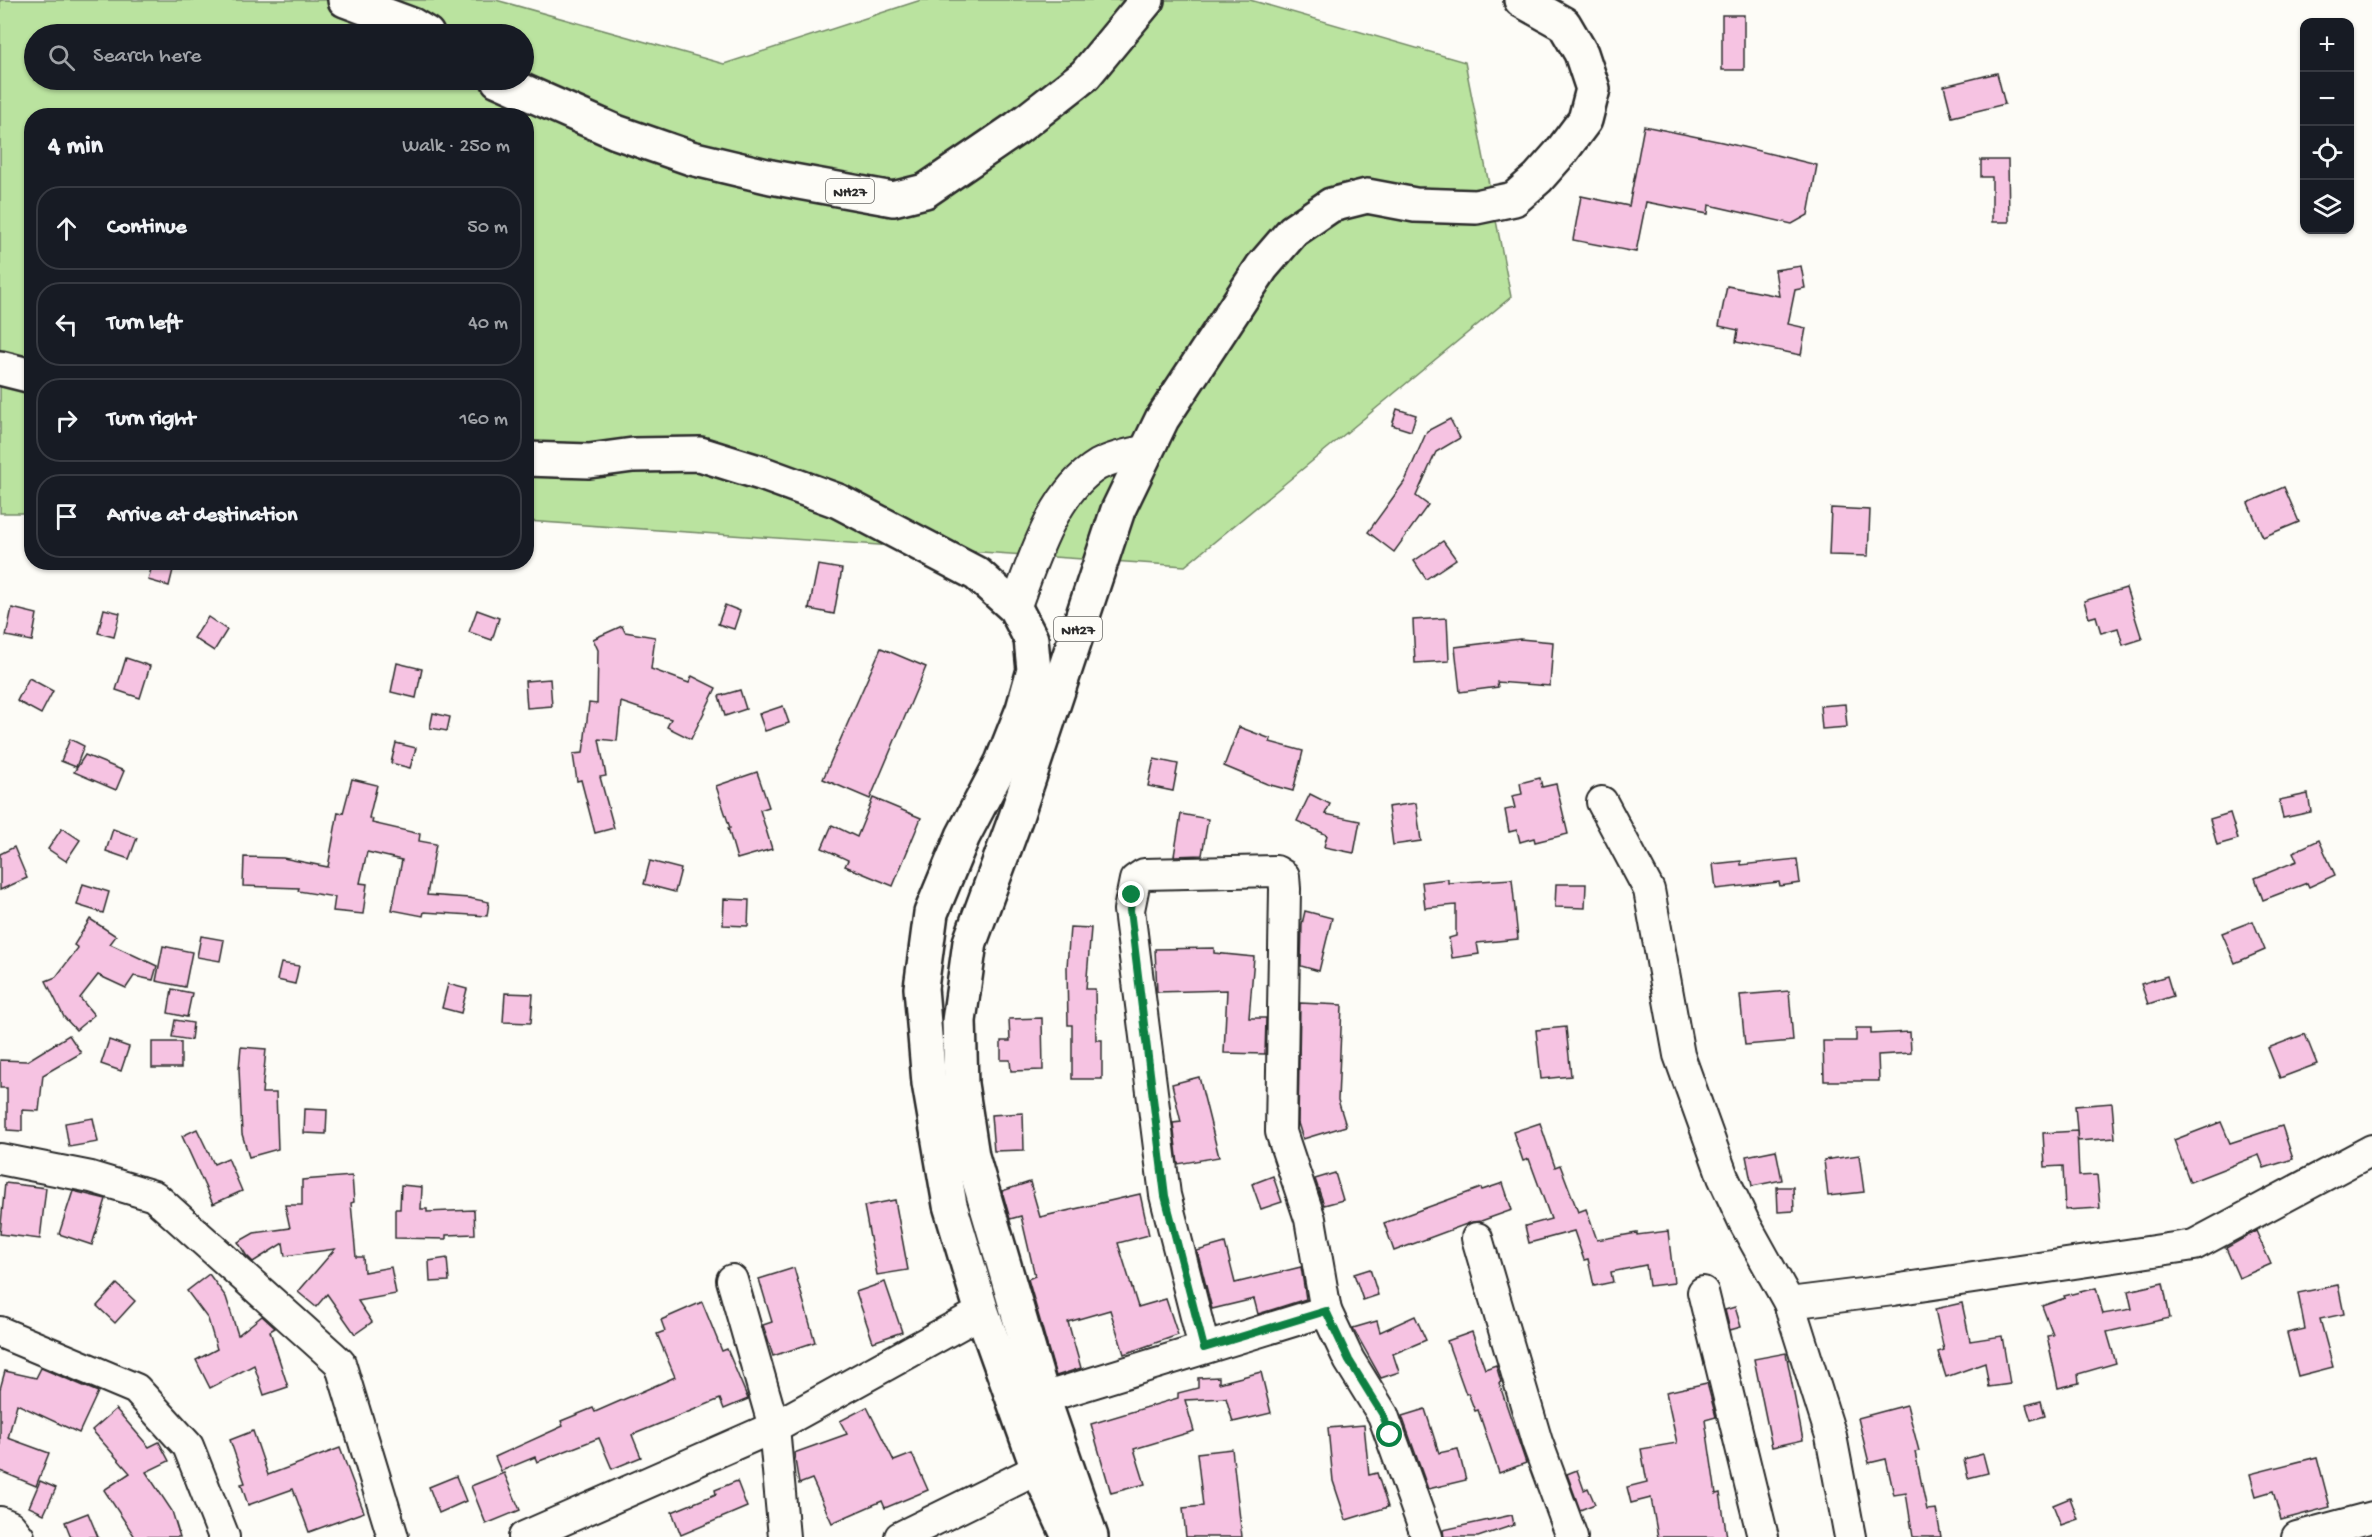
<!DOCTYPE html>
<html lang="en">
<head>
<meta charset="utf-8">
<style>
	body { margin:0; font-family:"Gochi Hand",sans-serif; background:#20242c; color:#f1f3f6 }
	.controls { position:absolute; right:18px; top:18px; display:grid; overflow:hidden; border-radius:12px; box-shadow:0 2px 4px #0004 }
	.controls button { width:54px; height:54px; display:grid; place-items:center; padding:0; border:0; border-bottom:2px solid #363941; background:#171b24; color:#f1f3f6; font:30px sans-serif }
	.stop { position:absolute; width:18px; height:18px; margin:-14px; border:4px solid #0b8043; border-radius:50%; background:#fff }
	.stop.end { background:#0b8043; border-color:#fff; box-shadow:0 2px 6px #0008 }
	.list { margin:0; padding:0; list-style:none }
	h2 { display:flex; justify-content:space-between; align-items:center; height:78px; margin:0; padding:0 24px; font-size:26px }
	h2 small { font-size:20px; font-weight:400; color:#9ea1a6 }
	.list li { display:grid; grid-template-columns:39px 1fr auto; gap:18px; align-items:center; box-sizing:border-box; height:84px; margin:0 12px 12px; padding:0 12px; border:2px solid #363941; border-radius:24px }
	.list b { display:block; font-size:22px; white-space:nowrap }
	.list em { font-size:20px; font-style:normal; color:#9ea1a6 }
	.icon { flex:none; width:33px; height:33px; fill:none; stroke:currentColor; stroke-width:2; stroke-linecap:round; stroke-linejoin:round }
	.map { position:relative; flex:none; width:2372px; height:1537px; overflow:hidden }
	.search { position:absolute; background:#171b24; box-shadow:0 2px 4px #0004; left:24px; top:24px; width:510px; height:66px; display:flex; align-items:center; gap:15px; box-sizing:border-box; padding:0 21px; border-radius:33px; color:#9ea1a6; font-size:22px }
	.panel { position:absolute; background:#171b24; box-shadow:0 2px 4px #0004; left:24px; top:108px; width:510px; height:462px; border-radius:24px }
	.map>svg:first-child { display:block }
	.green { fill:#bae39f; stroke:#728765; stroke-width:1.5; fill-rule:evenodd }
	.building { fill:#f6c3e2; stroke:#2b2b2b; stroke-width:1.5 }
	.lines { fill:none; stroke-linecap:round; stroke-linejoin:round }
	.minor-casing { stroke:#2b2b2b; stroke-width:34 }
	.highway-casing { stroke:#2b2b2b; stroke-width:38 }
	.minor { stroke:#fdfcf7; stroke-width:30 }
	.highway { stroke:#fdfcf7; stroke-width:33 }
	.route { stroke:#0b8043; stroke-width:8 }
	.labels { text-anchor:middle; stroke-width:4.5; stroke-linejoin:round; paint-order:stroke }
	.shield { fill:#fdfcf7; stroke:#6a6a68; stroke-width:1.5 }
	.shield-label { font-size:15px; font-weight:bold; fill:#2b2b2b }
</style>
</head>
<body>
<div class="map">
<svg width="2372" height="1537" viewBox="0 0 2372 1537">
	<rect width="100%" height="100%" fill="#fdfcf7"/>
	<filter id="ink" filterUnits="userSpaceOnUse"><feTurbulence type="fractalNoise" baseFrequency=".0167" numOctaves="2"/><feDisplacementMap in="SourceGraphic" scale="12" xChannelSelector="R" yChannelSelector="G"/><feConvolveMatrix kernelMatrix="1 2 1 2 8 2 1 2 1" color-interpolation-filters="sRGB"/></filter>
	<g filter="url(#ink)">
		<path class="green" d="M 0,0 L 496,0 L 724,64 L 921,0 L 1250,0 L 1465,62 L 1511,297 L 1185,566 L 527,521 L 526,116 L 32,116 L 31,513 L 0,513 ZM 34,34 L 524,34 L 524,80 L 34,80 Z"/>
		<g class="building">
			<rect x="1722" y="15" width="22" height="55"/>
			<polygon points="1997,73 2005,104 1952,117 1944,86"/>
			<polygon points="1644,126 1722,142 1817,165 1808,215 1792,224 1709,205 1708,214 1646,202 1636,252 1573,240 1581,196 1629,206"/>
			<polygon points="1981,160 2008,160 2009,222 1992,222 1992,177 1981,177"/>
			<polygon points="1801,266 1805,288 1795,290 1788,324 1806,328 1801,355 1736,342 1738,330 1719,326 1727,286 1779,296 1775,270"/>
			<polygon points="1397,409 1416,415 1411,431 1392,425"/>
			<polygon points="1450,419 1460,438 1436,452 1416,496 1428,505 1394,552 1368,532 1405,481 1427,431"/>
			<polygon points="2284,487 2299,522 2263,537 2248,503"/>
			<polygon points="1831,508 1870,510 1868,556 1829,555"/>
			<polygon points="1443,541 1456,559 1426,579 1414,561"/>
			<polygon points="153,562 175,562 169,586 148,580"/>
			<polygon points="818,565 842,569 834,614 809,609"/>
			<polygon points="2126,588 2142,639 2123,645 2118,628 2101,633 2096,616 2089,618 2084,601"/>
			<polygon points="725,605 740,611 734,629 718,624"/>
			<polygon points="12,608 37,614 32,641 6,636"/>
			<polygon points="104,609 120,613 114,637 98,633"/>
			<polygon points="477,610 499,618 492,640 469,632"/>
			<polygon points="208,617 227,630 214,651 194,638"/>
			<polygon points="1447,618 1449,661 1415,663 1413,620"/>
			<polygon points="622,626 625,632 655,637 651,669 689,683 692,676 716,688 691,739 667,727 671,719 621,702 617,741 599,739 606,776 600,777 614,828 595,833 581,780 577,781 573,754 583,753 589,703 597,704 598,650 593,639"/>
			<polygon points="1520,639 1553,642 1550,686 1497,682 1498,687 1460,692 1455,647"/>
			<polygon points="881,648 926,667 870,799 823,779"/>
			<polygon points="126,658 150,666 140,698 116,690"/>
			<polygon points="397,663 422,669 416,698 391,692"/>
			<polygon points="29,678 53,691 41,714 17,701"/>
			<polygon points="550,679 552,706 527,708 525,681"/>
			<polygon points="740,690 746,709 725,716 719,696"/>
			<polygon points="1845,704 1847,727 1822,729 1820,706"/>
			<polygon points="783,706 789,723 765,731 759,714"/>
			<polygon points="433,713 450,717 447,731 430,728"/>
			<polygon points="1239,727 1271,739 1270,742 1303,751 1293,791 1267,784 1224,766"/>
			<polygon points="70,739 84,746 76,767 61,761"/>
			<polygon points="396,743 416,748 410,768 391,763"/>
			<polygon points="85,755 124,771 116,790 74,772"/>
			<polygon points="1154,759 1178,764 1173,791 1148,786"/>
			<polygon points="757,772 769,807 760,810 772,849 737,859 728,828 730,828 716,786"/>
			<polygon points="1540,778 1542,787 1556,784 1568,834 1535,842 1534,838 1520,842 1517,830 1509,832 1505,810 1515,808 1512,796 1522,794 1520,783"/>
			<polygon points="352,779 377,785 369,818 373,819 372,823 420,834 419,841 436,844 427,895 469,898 489,902 487,916 424,912 423,916 392,910 402,860 367,852 360,883 367,884 363,914 333,911 335,897 298,891 299,888 243,886 244,857 283,858 328,867 338,812 343,813"/>
			<polygon points="1310,794 1330,804 1325,814 1360,821 1354,853 1324,847 1327,835 1297,821"/>
			<polygon points="2308,794 2311,812 2283,818 2279,800"/>
			<polygon points="873,798 921,818 893,886 845,866 848,860 822,848 832,825 857,837"/>
			<polygon points="1416,803 1421,841 1393,845 1388,807"/>
			<polygon points="2230,813 2238,839 2217,845 2210,819"/>
			<polygon points="1181,814 1208,819 1202,855 1174,856"/>
			<polygon points="62,828 80,840 66,861 48,849"/>
			<polygon points="113,829 137,838 129,859 106,851"/>
			<polygon points="2319,840 2335,875 2309,887 2307,883 2263,900 2255,878 2297,861 2293,852"/>
			<polygon points="14,847 27,878 0,890 0,854"/>
			<polygon points="1797,859 1800,883 1780,886 1779,882 1716,889 1713,864 1741,861 1741,865"/>
			<polygon points="650,861 681,869 675,892 644,884"/>
			<polygon points="1448,879 1448,883 1512,879 1518,939 1477,943 1479,954 1452,958 1449,938 1456,936 1456,905 1425,908 1422,882"/>
			<polygon points="83,884 109,892 103,913 77,905"/>
			<polygon points="1556,884 1586,884 1585,908 1555,907"/>
			<polygon points="724,899 749,900 748,926 723,925"/>
			<polygon points="1305,911 1332,918 1319,971 1301,966 1302,924"/>
			<polygon points="90,919 116,936 110,944 157,966 153,980 134,976 126,988 98,975 80,998 94,1015 76,1030 64,1017 46,981 56,977 78,948 74,945"/>
			<polygon points="2253,921 2265,950 2235,963 2222,933"/>
			<polygon points="1070,927 1091,928 1086,989 1095,989 1096,1040 1102,1040 1102,1079 1072,1079 1072,1025 1068,1025 1067,967"/>
			<polygon points="201,936 224,940 220,961 197,957"/>
			<polygon points="163,946 192,952 185,987 156,981"/>
			<polygon points="1214,948 1214,953 1254,957 1249,1018 1266,1018 1265,1054 1224,1053 1227,990 1157,992 1155,949"/>
			<polygon points="281,963 299,966 295,984 277,980"/>
			<polygon points="2167,976 2173,996 2148,1004 2141,984"/>
			<polygon points="448,984 467,989 461,1013 442,1008"/>
			<polygon points="172,989 192,993 187,1017 168,1013"/>
			<polygon points="1789,991 1793,1041 1745,1045 1740,995"/>
			<polygon points="505,993 533,994 531,1023 503,1022"/>
			<polygon points="1300,1003 1342,1005 1338,1100 1346,1126 1303,1139 1298,1123"/>
			<polygon points="1042,1018 1043,1070 1011,1071 1010,1060 1001,1060 1001,1041 1010,1041 1009,1019"/>
			<polygon points="175,1020 193,1023 191,1040 172,1037"/>
			<polygon points="1566,1027 1571,1076 1541,1079 1536,1030"/>
			<polygon points="1856,1028 1871,1028 1871,1034 1910,1032 1911,1053 1878,1055 1879,1081 1824,1081 1823,1041 1856,1041"/>
			<polygon points="2305,1034 2317,1064 2280,1078 2268,1048"/>
			<polygon points="69,1035 81,1053 43,1075 39,1111 22,1110 22,1131 7,1130 7,1088 0,1088 0,1060 27,1061"/>
			<polygon points="109,1040 129,1047 121,1071 101,1064"/>
			<rect x="152" y="1042" width="29" height="26"/>
			<polygon points="241,1047 266,1049 262,1093 276,1093 278,1149 249,1157 242,1134 239,1069"/>
			<polygon points="1199,1077 1219,1157 1178,1164 1173,1123 1181,1122 1172,1084"/>
			<polygon points="2112,1103 2115,1138 2078,1141 2075,1106"/>
			<polygon points="305,1109 327,1110 326,1134 304,1133"/>
			<polygon points="1023,1113 1024,1150 994,1151 991,1115"/>
			<polygon points="93,1118 98,1142 69,1147 65,1123"/>
			<polygon points="2221,1122 2230,1143 2282,1126 2293,1159 2264,1168 2259,1155 2190,1182 2174,1140"/>
			<polygon points="1540,1123 1555,1167 1560,1165 1578,1212 1586,1209 1597,1240 1637,1233 1637,1235 1668,1231 1674,1283 1649,1286 1646,1265 1611,1272 1613,1282 1594,1286 1588,1259 1584,1260 1574,1231 1529,1243 1525,1226 1551,1219 1529,1159 1523,1161 1513,1132"/>
			<polygon points="197,1129 214,1164 228,1158 242,1191 213,1204 182,1136"/>
			<polygon points="2077,1131 2079,1176 2097,1175 2100,1208 2065,1210 2063,1166 2045,1167 2043,1133"/>
			<polygon points="1776,1150 1782,1180 1752,1186 1746,1156"/>
			<polygon points="1859,1155 1864,1192 1828,1196 1824,1160"/>
			<polygon points="1335,1173 1343,1200 1324,1205 1315,1179"/>
			<polygon points="352,1176 354,1202 351,1203 356,1257 363,1257 364,1272 391,1267 396,1294 358,1301 372,1322 355,1334 327,1294 316,1307 298,1292 335,1249 285,1256 283,1243 253,1262 246,1255 238,1242 254,1233 290,1228 285,1205 302,1205 302,1180"/>
			<polygon points="1273,1176 1282,1202 1261,1209 1252,1184"/>
			<polygon points="1030,1182 1040,1217 1140,1194 1149,1235 1118,1243 1138,1307 1166,1299 1178,1335 1124,1354 1110,1310 1068,1322 1081,1368 1056,1376 1028,1279 1035,1276 1021,1216 1010,1219 1002,1191"/>
			<polygon points="5,1183 46,1188 40,1239 0,1234"/>
			<polygon points="1503,1183 1512,1210 1481,1221 1472,1222 1394,1251 1384,1223 1481,1188 1482,1190"/>
			<polygon points="401,1185 422,1187 421,1209 427,1209 427,1212 474,1210 475,1234 446,1235 446,1239 395,1238 395,1209 400,1209"/>
			<polygon points="1777,1187 1793,1187 1794,1211 1778,1212"/>
			<polygon points="73,1191 106,1199 92,1245 59,1234"/>
			<polygon points="895,1200 908,1270 877,1275 864,1206"/>
			<polygon points="2256,1231 2271,1264 2239,1278 2226,1248"/>
			<polygon points="1225,1243 1235,1283 1301,1267 1306,1299 1258,1314 1254,1299 1212,1309 1197,1251"/>
			<polygon points="447,1258 449,1281 430,1282 429,1261"/>
			<polygon points="794,1268 815,1342 773,1356 763,1325 772,1322 759,1279"/>
			<polygon points="1370,1269 1378,1295 1363,1300 1354,1274"/>
			<polygon points="209,1274 226,1297 238,1335 262,1316 275,1328 270,1331 288,1387 264,1395 254,1365 210,1388 196,1360 217,1349 208,1319 187,1291"/>
			<polygon points="885,1282 902,1332 873,1342 856,1292"/>
			<polygon points="2163,1283 2170,1318 2107,1332 2116,1363 2078,1374 2079,1383 2058,1388 2047,1336 2053,1335 2042,1306 2065,1298 2064,1296 2096,1288 2103,1314 2132,1309 2128,1291"/>
			<polygon points="117,1284 135,1301 115,1323 97,1306"/>
			<polygon points="2338,1285 2344,1314 2320,1319 2333,1367 2298,1376 2287,1333 2305,1329 2298,1293"/>
			<polygon points="702,1302 722,1351 727,1349 748,1399 724,1409 720,1399 632,1435 641,1457 612,1469 599,1438 537,1462 535,1457 501,1471 495,1457 563,1426 561,1421 593,1408 595,1412 675,1377 657,1334 665,1331 661,1320"/>
			<polygon points="1962,1303 1970,1341 2002,1336 2010,1384 1989,1387 1985,1363 1946,1377 1938,1352 1944,1350 1935,1309"/>
			<polygon points="1735,1307 1741,1327 1730,1330 1725,1310"/>
			<polygon points="1415,1316 1426,1340 1393,1354 1399,1372 1381,1378 1353,1328 1377,1321 1380,1332"/>
			<polygon points="1472,1332 1485,1369 1496,1365 1501,1382 1499,1383 1526,1463 1499,1473 1478,1410 1475,1411 1468,1393 1466,1394 1447,1341"/>
			<polygon points="1786,1353 1803,1440 1772,1447 1754,1359"/>
			<polygon points="41,1368 98,1392 79,1433 17,1404 8,1438 49,1453 36,1486 0,1471 0,1389 5,1371 36,1378"/>
			<polygon points="1261,1372 1271,1413 1233,1422 1226,1398 1185,1400 1194,1431 1134,1449 1145,1484 1111,1493 1091,1424 1178,1398 1178,1393 1198,1388 1198,1378 1219,1377 1219,1383"/>
			<polygon points="1707,1383 1716,1417 1705,1420 1716,1494 1720,1493 1727,1537 1658,1537 1651,1498 1631,1503 1627,1487 1647,1482 1641,1449 1677,1443 1666,1392"/>
			<polygon points="2041,1401 2045,1416 2031,1420 2026,1405"/>
			<polygon points="1907,1405 1919,1451 1915,1452 1927,1510 1936,1509 1941,1537 1913,1537 1906,1493 1894,1495 1886,1459 1869,1463 1858,1418"/>
			<polygon points="867,1407 894,1461 912,1454 928,1490 885,1508 882,1501 832,1523 812,1479 799,1484 794,1453 847,1434 840,1421"/>
			<polygon points="116,1409 149,1447 159,1442 169,1461 146,1472 172,1511 180,1537 135,1537 104,1490 130,1473 92,1430"/>
			<polygon points="1425,1409 1439,1453 1458,1449 1466,1480 1428,1489 1402,1416"/>
			<polygon points="1364,1425 1369,1475 1377,1473 1388,1507 1346,1520 1333,1481 1328,1428"/>
			<polygon points="253,1431 268,1475 340,1448 364,1512 309,1532 293,1489 248,1505 241,1484 245,1483 230,1440"/>
			<polygon points="1232,1449 1242,1537 1186,1537 1183,1508 1203,1506 1197,1453"/>
			<polygon points="1983,1454 1988,1473 1968,1478 1964,1459"/>
			<polygon points="2317,1457 2330,1507 2281,1520 2273,1491 2256,1496 2250,1474"/>
			<polygon points="1577,1470 1584,1490 1588,1488 1595,1504 1580,1510 1567,1474"/>
			<polygon points="504,1473 520,1510 486,1524 471,1486"/>
			<polygon points="456,1476 466,1501 439,1513 429,1487"/>
			<polygon points="40,1481 56,1488 44,1514 29,1507"/>
			<polygon points="737,1481 747,1507 681,1535 672,1512 716,1494 715,1490"/>
			<polygon points="2070,1498 2078,1519 2061,1525 2053,1505"/>
			<polygon points="88,1513 98,1537 71,1537 65,1522"/>
			<polygon points="1512,1515 1514,1525 1478,1537 1444,1537 1443,1530"/>
		</g>
		<g class="lines">
			<g class="minor-casing">
				<g id="minor">
					<path d="M 1015,608 C 1033,561 1053,492 1098,465 C 1113,457 1130,454 1147,450"/>
					<polyline points="1602,802 1649,890 1679,1055 1723,1177 1744,1222 1789,1303 1831,1436 1850,1537"/>
					<polyline points="0,1159 91,1177 154,1196 340,1363 393,1537"/>
					<polyline points="1477,1238 1537,1442 1572,1537"/>
					<polyline points="732,1280 774,1427 784,1537"/>
					<polyline points="1703,1292 1763,1537"/>
					<polyline points="1789,1303 1893,1290 2194,1245 2372,1150"/>
					<polyline points="0,1332 136,1389 188,1446 224,1537"/>
					<polyline points="1204,1348 1165,1195 1129,910 1135,880 1144,874 1276,871 1284,876 1285,889 1281,1132 1310,1219 1326,1311"/>
					<polyline points="1043,1398 1326,1311 1349,1360 1383,1415 1427,1537"/>
					<polyline points="0,1522 10,1526 19,1537"/>
					<polyline points="524,1537 774,1427 982,1312"/>
					<polyline points="900,1537 1038,1469"/>
					<polyline points="2297,1537 2372,1517"/>
				</g>
			</g>
			<g class="highway-casing">
				<g id="highway">
					<polyline points="345,0 412,25 427,34"/>
					<polyline points="498,80 616,132 691,158 771,177 893,199 925,191 1017,128 1085,75 1147,0"/>
					<polyline points="0,368 32,376"/>
					<polyline points="526,459 589,461 633,455 700,454 761,473 838,501 977,574 1015,608 1031,639 1034,670 1023,709 1002,762 963,836 931,913 921,988 929,1083 950,1205 982,1312 1038,1469 1069,1537"/>
					<polyline points="1091,1537 1043,1398 972,1156 961,1084 959,1021 970,942 1016,817 1118,510 1162,419 1262,267 1293,231 1331,205 1367,196 1415,205 1476,207 1514,199 1538,178 1561,152 1585,120 1593,89 1581,53 1564,24 1521,0"/>
				</g>
			</g>
			<use href="#minor" class="minor"/>
			<use href="#highway" class="highway"/>
		</g>
	</g>
	<g class="lines" filter="url(#ink)">
		<polyline class="route" points="1132,895 1130,910 1165,1196 1204,1348 1326,1311 1349,1360 1383,1415 1390,1435"/>
	</g>
	<g class="labels">
		<g class="shield">
			<rect x="826" y="179" width="48" height="24" rx="4.5"/>
			<rect x="1054" y="617" width="48" height="24" rx="4.5"/>
		</g>
		<g class="shield-label">
			<text x="850" y="196">NH27</text>
			<text x="1078" y="634">NH27</text>
		</g>
	</g>
</svg>
<div class="controls">
<button>+</button>
<button>−</button>
<button><svg class="icon" aria-label="locate" viewBox="0 0 24 24"><circle cx="12" cy="12" r="6"/><path d="M12 2v4M12 18v4M2 12h4M18 12h4"/></svg></button>
<button><svg class="icon" aria-label="layers" viewBox="0 0 24 24"><path d="M12 4l9 5-9 5-9-5zM3 14l9 5 9-5"/></svg></button>
</div>
<div class="stop" style="left:1390px;top:1435px"></div>
<div class="stop end" style="left:1132px;top:895px"></div>
<div class="search"><svg class="icon" aria-label="search" viewBox="0 0 24 24"><circle cx="10" cy="10" r="6"/><path d="M15 15l6 6"/></svg>Search here</div>
<section class="panel">
<h2>4 min<small>Walk · 250 m</small></h2>
<ul class="list">
<li><svg class="icon" aria-label="ahead" viewBox="0 0 24 24"><path d="M12 20V5M6 11l6-6 6 6"/></svg><div><b>Continue</b></div><em>50 m</em></li>
<li><svg class="icon" aria-label="left" viewBox="0 0 24 24"><path d="M17 20v-9H6M10 6l-5 5 5 5"/></svg><div><b>Turn left</b></div><em>40 m</em></li>
<li><svg class="icon" aria-label="right" viewBox="0 0 24 24"><path d="M7 20v-9h11M14 6l5 5-5 5"/></svg><div><b>Turn right</b></div><em>160 m</em></li>
<li><svg class="icon" aria-label="arrive" viewBox="0 0 24 24"><path d="M6 21V4h12l-3 4 3 4H6"/></svg><div><b>Arrive at destination</b></div></li>
</ul>
</section>
</div>
</body>
</html>
